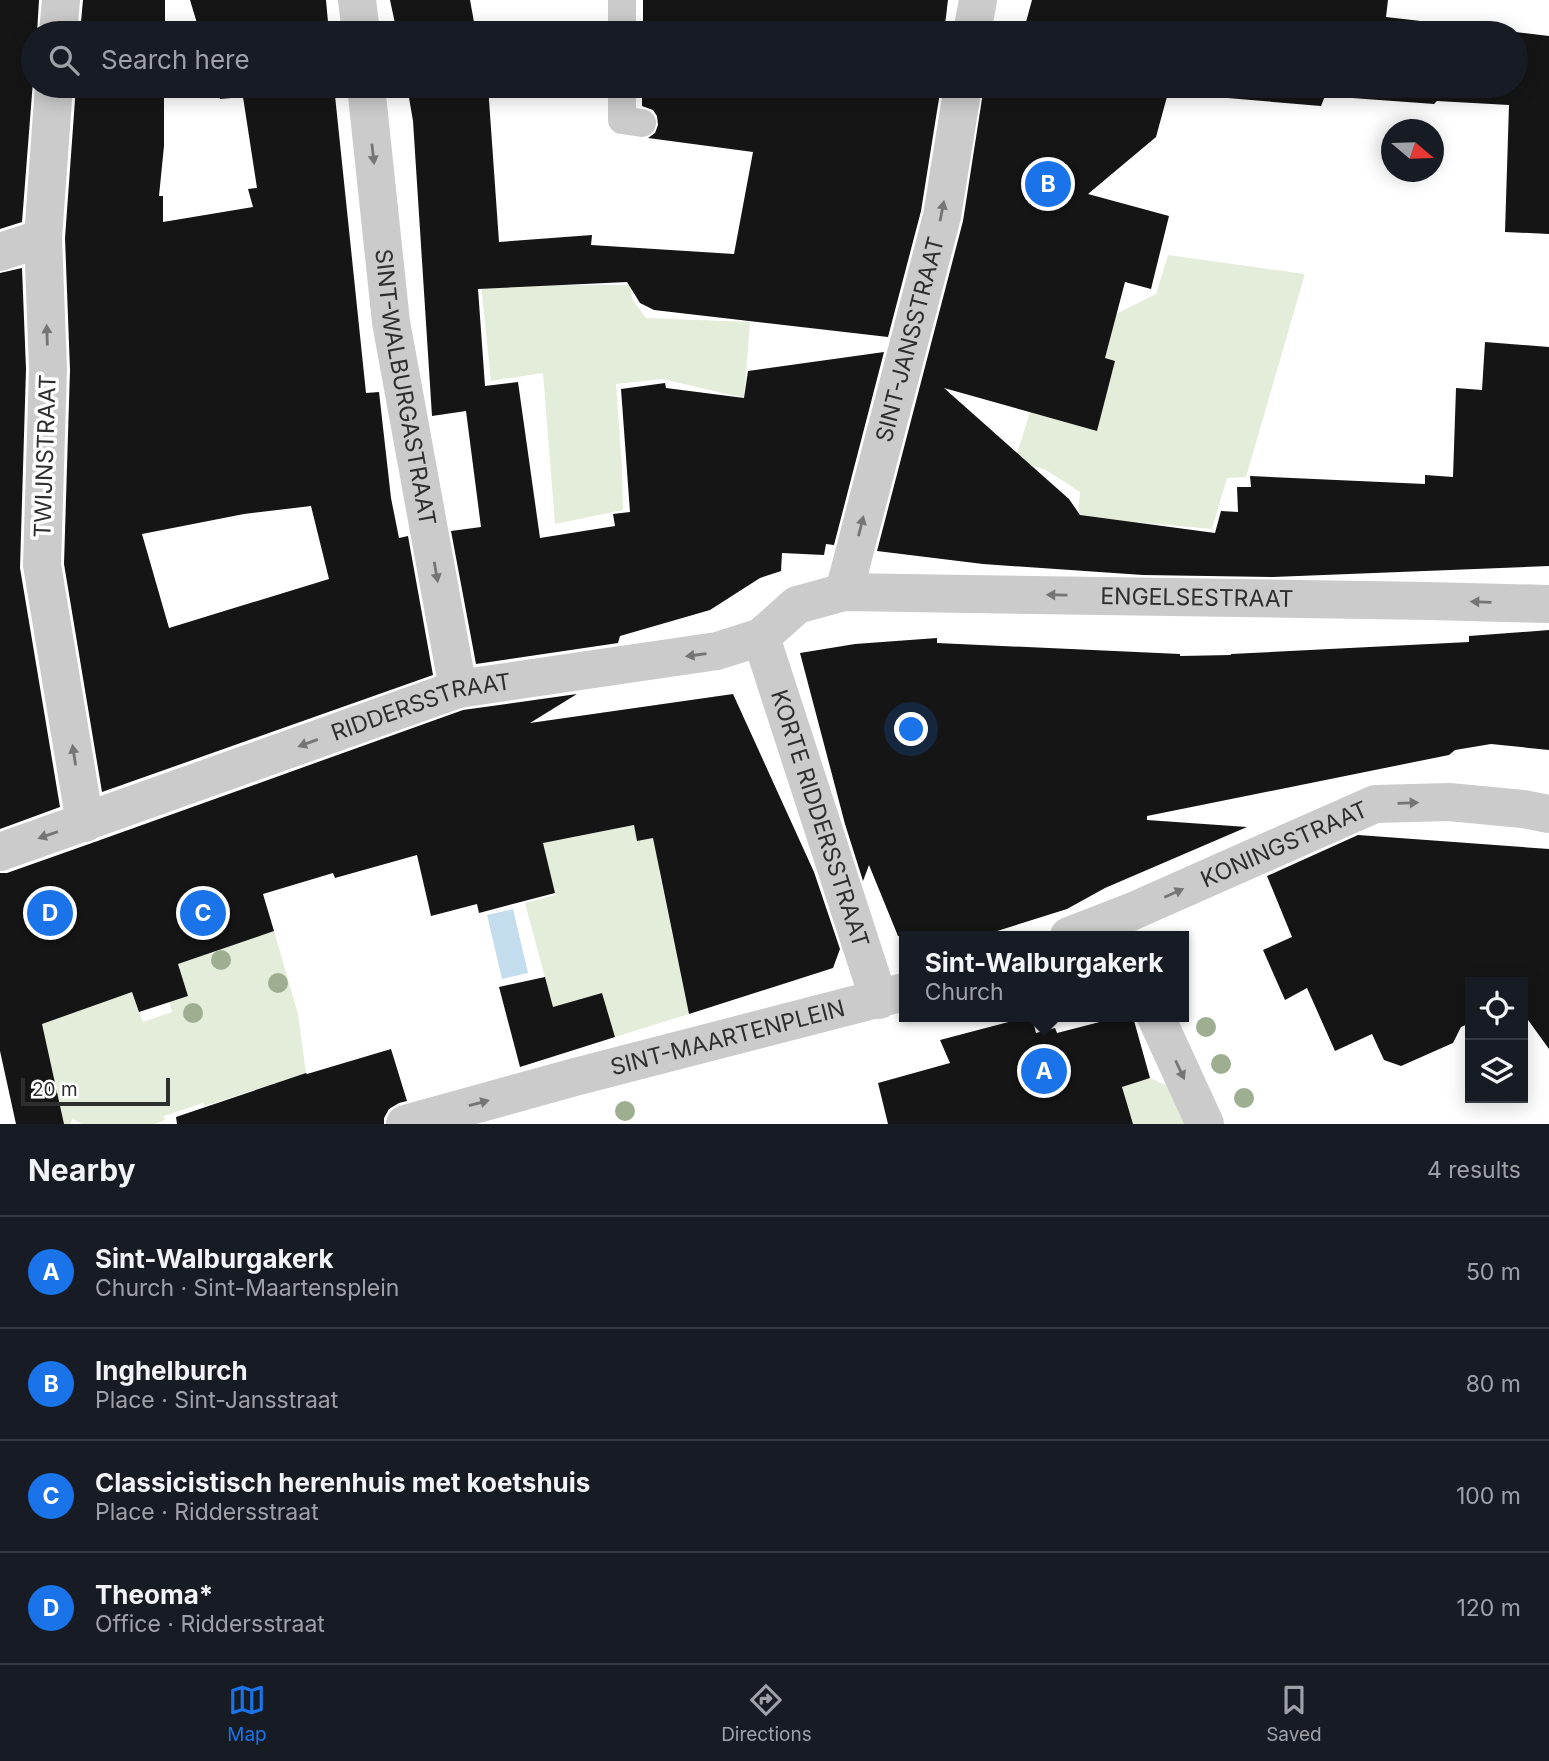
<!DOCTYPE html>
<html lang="en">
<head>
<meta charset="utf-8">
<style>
	body { margin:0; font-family:Inter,sans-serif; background:#242831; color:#f1f3f6 }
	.controls { position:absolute; right:21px; bottom:21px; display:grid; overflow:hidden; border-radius:0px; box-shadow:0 4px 18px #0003 }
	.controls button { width:63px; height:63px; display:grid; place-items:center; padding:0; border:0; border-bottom:2px solid #363941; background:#171b24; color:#f1f3f6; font:35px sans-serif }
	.compass { position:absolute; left:1381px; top:119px; width:63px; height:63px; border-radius:50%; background:#171b24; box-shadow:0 4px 18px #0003; rotate:109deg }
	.scale { position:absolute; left:21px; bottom:18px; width:149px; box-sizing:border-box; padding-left:7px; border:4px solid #2e2e2e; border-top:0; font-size:19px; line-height:24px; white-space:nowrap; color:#2e2e2e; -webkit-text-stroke:5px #fff; paint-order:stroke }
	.you { position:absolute; left:912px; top:730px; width:24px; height:24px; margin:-18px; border:5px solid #fff; border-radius:50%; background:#1a73e8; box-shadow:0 0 0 10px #1a73e833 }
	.badge { display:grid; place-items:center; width:46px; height:46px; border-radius:50%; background:#1a73e8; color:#fff; font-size:23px; font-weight:700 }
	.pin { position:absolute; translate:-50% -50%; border:4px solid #fff; box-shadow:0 2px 7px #0006 }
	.popup { position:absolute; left:899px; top:931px; width:290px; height:91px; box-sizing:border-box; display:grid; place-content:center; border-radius:0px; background:#171b24; filter:drop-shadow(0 2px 5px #0005); font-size:23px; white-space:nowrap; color:#9ea1a6 }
	.popup b { font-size:26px; color:#f1f3f6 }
	.popup::after { content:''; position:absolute; left:50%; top:100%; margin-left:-14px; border:14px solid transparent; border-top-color:#171b24 }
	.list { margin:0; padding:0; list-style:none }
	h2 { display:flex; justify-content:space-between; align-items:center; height:91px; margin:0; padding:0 28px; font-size:30px }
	h2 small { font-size:23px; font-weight:400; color:#9ea1a6 }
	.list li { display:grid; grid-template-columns:46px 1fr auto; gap:21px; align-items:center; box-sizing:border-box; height:112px; padding:0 28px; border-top:2px solid #363941 }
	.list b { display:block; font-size:26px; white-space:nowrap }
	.list p { margin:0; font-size:23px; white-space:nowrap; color:#9ea1a6 }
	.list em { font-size:23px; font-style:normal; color:#9ea1a6 }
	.icon { flex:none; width:38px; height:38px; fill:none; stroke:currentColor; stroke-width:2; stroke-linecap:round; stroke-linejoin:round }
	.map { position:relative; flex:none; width:1549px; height:1124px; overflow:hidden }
	.search { position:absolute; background:#171b24; box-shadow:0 4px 18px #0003; left:21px; right:21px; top:21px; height:77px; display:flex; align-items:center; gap:18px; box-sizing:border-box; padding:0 24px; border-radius:38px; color:#9ea1a6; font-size:26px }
	.sheet { height:539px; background:#171b24 }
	nav { display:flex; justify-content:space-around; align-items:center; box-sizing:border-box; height:98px; border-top:2px solid #363941; background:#171b24; font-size:19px; color:#9ea1a6 }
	nav a { display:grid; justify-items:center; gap:4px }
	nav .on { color:#1a73e8 }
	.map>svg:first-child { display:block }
	.green { fill:#e4edda }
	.water { fill:#c4ddee }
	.building { fill:#151515; fill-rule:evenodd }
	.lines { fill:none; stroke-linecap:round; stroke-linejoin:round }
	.lane { stroke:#cbcbcb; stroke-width:28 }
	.street { stroke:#cbcbcb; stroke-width:38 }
	.tree { fill:#9eaf91 }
	.oneway { fill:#757575 }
	.labels { text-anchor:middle; stroke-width:7; stroke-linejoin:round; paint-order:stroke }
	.street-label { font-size:23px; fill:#2e2e2e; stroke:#fff }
</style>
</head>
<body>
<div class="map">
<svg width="1549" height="1124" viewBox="0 0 1549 1124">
	<rect width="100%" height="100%" fill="#fff"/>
	<g class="green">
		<polygon points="1168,255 1305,274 1246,477 1227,478 1212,529 1078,517 1080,492 1046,470 1015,460 1030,412 1097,430 1115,361 1105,358 1116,314 1156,294"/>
		<polygon points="481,285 631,285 632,299 646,318 750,322 744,398 662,379 616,384 622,468 623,510 555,524 543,373 491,381"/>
		<polygon points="634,825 637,841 671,835 659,871 689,1014 615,1037 602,994 555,1015 525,903 555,895 542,840 570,838"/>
		<polygon points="274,931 298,1014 306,1073 205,1106 203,1103 164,1116 165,1120 154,1124 82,1124 72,1119 71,1124 63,1124 41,1024 132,992 143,1022 172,1012 169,1002 188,996 178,964"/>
		<polygon points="1150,1078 1168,1086 1186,1124 1132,1124 1122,1087"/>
	</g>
	<polygon class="water" points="513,909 528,973 502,979 487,915"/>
	<g class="building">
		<polygon points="0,0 39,0 37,33 33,33 33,81 22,222 0,229"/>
		<polygon points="83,0 165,0 165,33 80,33"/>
		<polygon points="190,0 326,0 329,33 200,33"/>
		<polygon points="390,0 470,0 476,33 397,33"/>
		<polygon points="643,0 948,0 944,33 643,33"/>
		<polygon points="1032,0 1388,0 1386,17 1549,36 1549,234 1505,232 1509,105 1437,101 1434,104 1325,96 1321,106 1168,93 1156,137 1088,194 1169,216 1151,289 1125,282 1105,358 1115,361 1097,431 944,388 1069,499 1080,515 1215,533 1221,511 1238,512 1237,487 1251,487 1250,476 1425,484 1425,475 1453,477 1456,388 1482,390 1485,342 1549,347 1549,566 1273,577 1143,575 983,564 877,551 963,221 984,86 1516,86 1516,33 1023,33"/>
		<path d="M 76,86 L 164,86 L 164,146 L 159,196 L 163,196 L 163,222 L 253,207 L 248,189 L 257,188 L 243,97 L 220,99 L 216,86 L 334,86 L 366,393 L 379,392 L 391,498 L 399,538 L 408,536 L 433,675 L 102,792 L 64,564 L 70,370 L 65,238 ZM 311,506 L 329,579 L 169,628 L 142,534 L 244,514 Z"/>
		<polygon points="407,86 488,86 499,242 592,235 591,245 734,254 753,152 648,138 655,133 658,125 657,116 653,110 642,106 642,86 941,86 921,211 888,337 654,310 640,303 627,282 478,289 485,386 518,382 540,538 615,526 613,514 630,512 621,389 665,383 666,388 744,398 748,371 884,352 834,545 826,544 824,555 782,553 781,571 760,578 710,610 620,636 618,643 476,664 451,531 481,527 466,411 432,416 413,121"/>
		<polygon points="22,268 26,369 20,568 60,807 0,829 0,273"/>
		<polygon points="1549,630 1549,750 1491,744 1455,750 1449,755 1147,816 1147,820 1247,827 1105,888 1067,909 981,936 898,936 869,865 863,881 845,824 800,653 855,644 937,638 937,643 1180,654 1180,656 1231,655 1231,654 1469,642 1469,636"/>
		<polygon points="577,694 530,723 733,694 814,872 840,949 833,968 689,1014 653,838 637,841 634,825 543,843 555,893 479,913 477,904 431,916 417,855 335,878 333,873 263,894 274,931 178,964 188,996 139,1012 132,992 42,1024 64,1124 16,1124 0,1051 0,873 7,873 89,844 463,710"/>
		<polygon points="1358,835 1549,849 1549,1049 1523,1013 1523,982 1470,982 1470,1023 1461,1027 1453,1043 1401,1066 1384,1060 1372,1034 1335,1051 1307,988 1285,1000 1263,950 1292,937 1267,876"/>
		<polygon points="545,977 553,1007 602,993 615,1037 520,1067 499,987"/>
		<polygon points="1027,1017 1032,1017 1036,1033 1055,1028 1057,1033 1119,1017 1133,1017 1150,1078 1122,1087 1133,1124 888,1124 878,1083 950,1063 940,1040"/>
		<polygon points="391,1049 407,1101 399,1103 389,1109 384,1118 384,1124 177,1124 176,1117 306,1073 307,1074"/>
	</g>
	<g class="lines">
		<g class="lane">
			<polyline points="622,33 622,0"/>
			<polyline points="622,86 622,120 642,123"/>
		</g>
		<g class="street">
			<polyline points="357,0 361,33"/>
			<polyline points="58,33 61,0"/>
			<polyline points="972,33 978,0"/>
			<polyline points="54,86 43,238 48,369 42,565 85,823"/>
			<path id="s1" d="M 366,86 L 391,322 L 458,689"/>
			<polyline points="0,252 43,238"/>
			<path id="s2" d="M 844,592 L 942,216 L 963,86"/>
			<path id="s3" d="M 761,637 L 879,1000"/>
			<path id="s4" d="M 0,852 L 458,689 L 717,651 L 761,637 L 797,605 L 844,592 L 1429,601 L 1549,604"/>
			<path id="s5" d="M 1069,936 L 1131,912 L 1375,804 L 1449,802 L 1523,809 L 1549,814"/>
			<polyline points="1156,1017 1205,1124"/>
			<path id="s6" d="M 405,1124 L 575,1077 L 904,992"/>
		</g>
	</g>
	<g class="tree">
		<circle cx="221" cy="960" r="10"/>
		<circle cx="278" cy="983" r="10"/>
		<circle cx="193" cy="1013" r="10"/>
		<circle cx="1206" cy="1027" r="10"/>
		<circle cx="1221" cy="1064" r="10"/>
		<circle cx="1244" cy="1098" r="10"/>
		<circle cx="625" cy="1111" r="10"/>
	</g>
	<defs><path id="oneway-solid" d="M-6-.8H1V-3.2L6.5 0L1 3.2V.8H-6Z" transform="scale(1.75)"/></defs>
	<g class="oneway">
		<use href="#oneway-solid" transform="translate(373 154) rotate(84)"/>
		<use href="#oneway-solid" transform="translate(942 211) rotate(-79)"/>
		<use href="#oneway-solid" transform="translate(47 335) rotate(-92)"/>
		<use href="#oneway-solid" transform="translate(861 526) rotate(-76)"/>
		<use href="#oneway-solid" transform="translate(436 572) rotate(80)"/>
		<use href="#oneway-solid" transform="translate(1057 595) rotate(-179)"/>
		<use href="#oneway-solid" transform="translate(1481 602) rotate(-178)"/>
		<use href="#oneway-solid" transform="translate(696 655) rotate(172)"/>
		<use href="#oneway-solid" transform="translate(308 743) rotate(160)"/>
		<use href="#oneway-solid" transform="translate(74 755) rotate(-99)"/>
		<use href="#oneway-solid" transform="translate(1408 803) rotate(-2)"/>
		<use href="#oneway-solid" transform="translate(48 835) rotate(161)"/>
		<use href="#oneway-solid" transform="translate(1174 893) rotate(-24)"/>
		<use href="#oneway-solid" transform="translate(1180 1070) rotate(65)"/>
		<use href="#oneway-solid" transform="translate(479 1103) rotate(-15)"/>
	</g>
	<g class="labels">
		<g class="street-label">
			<text dy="8" stroke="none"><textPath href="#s2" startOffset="261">SINT-JANSSTRAAT</textPath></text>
			<text dy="8" stroke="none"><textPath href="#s1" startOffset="304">SINT-WALBURGASTRAAT</textPath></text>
			<text transform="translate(45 456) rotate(-88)" y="8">TWIJNSTRAAT</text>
			<text dy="8" stroke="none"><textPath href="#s4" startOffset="1244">ENGELSESTRAAT</textPath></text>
			<text dy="8" stroke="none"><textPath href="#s4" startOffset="446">RIDDERSSTRAAT</textPath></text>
			<text dy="8" stroke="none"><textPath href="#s3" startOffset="191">KORTE RIDDERSSTRAAT</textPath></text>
			<text dy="8" stroke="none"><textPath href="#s5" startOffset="234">KONINGSTRAAT</textPath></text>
			<text dy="8" stroke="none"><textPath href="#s6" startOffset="334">SINT-MAARTENPLEIN</textPath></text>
		</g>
	</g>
</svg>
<div class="controls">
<button><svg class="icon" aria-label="locate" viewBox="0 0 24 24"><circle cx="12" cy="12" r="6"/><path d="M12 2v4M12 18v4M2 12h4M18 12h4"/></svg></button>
<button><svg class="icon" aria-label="layers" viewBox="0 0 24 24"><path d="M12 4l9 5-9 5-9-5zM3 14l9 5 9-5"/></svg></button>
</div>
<svg class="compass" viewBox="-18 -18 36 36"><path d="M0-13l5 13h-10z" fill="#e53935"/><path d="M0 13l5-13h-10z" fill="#9ea1a6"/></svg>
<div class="scale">20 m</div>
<div class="you"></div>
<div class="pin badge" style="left:1044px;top:1071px">A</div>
<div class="popup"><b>Sint-Walburgakerk</b>Church</div>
<div class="pin badge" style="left:1048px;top:184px">B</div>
<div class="pin badge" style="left:203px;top:913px">C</div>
<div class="pin badge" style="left:50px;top:913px">D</div>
<div class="search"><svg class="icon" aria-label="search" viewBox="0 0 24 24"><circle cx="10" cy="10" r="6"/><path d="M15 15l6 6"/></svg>Search here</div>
</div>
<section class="sheet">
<h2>Nearby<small>4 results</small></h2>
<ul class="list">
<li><span class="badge">A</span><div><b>Sint-Walburgakerk</b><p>Church · Sint-Maartensplein</p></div><em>50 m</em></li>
<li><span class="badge">B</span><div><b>Inghelburch</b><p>Place · Sint-Jansstraat</p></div><em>80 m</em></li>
<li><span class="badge">C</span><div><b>Classicistisch herenhuis met koetshuis</b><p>Place · Riddersstraat</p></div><em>100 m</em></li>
<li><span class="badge">D</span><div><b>Theoma*</b><p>Office · Riddersstraat</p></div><em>120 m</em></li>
</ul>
</section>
<nav>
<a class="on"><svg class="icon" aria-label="map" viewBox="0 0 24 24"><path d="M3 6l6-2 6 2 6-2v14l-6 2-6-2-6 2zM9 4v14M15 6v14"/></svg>Map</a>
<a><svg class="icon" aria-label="directions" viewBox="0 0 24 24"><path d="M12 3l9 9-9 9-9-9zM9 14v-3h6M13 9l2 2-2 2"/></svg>Directions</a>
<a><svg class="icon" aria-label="saved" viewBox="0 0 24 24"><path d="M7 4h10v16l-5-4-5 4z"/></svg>Saved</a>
</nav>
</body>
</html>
